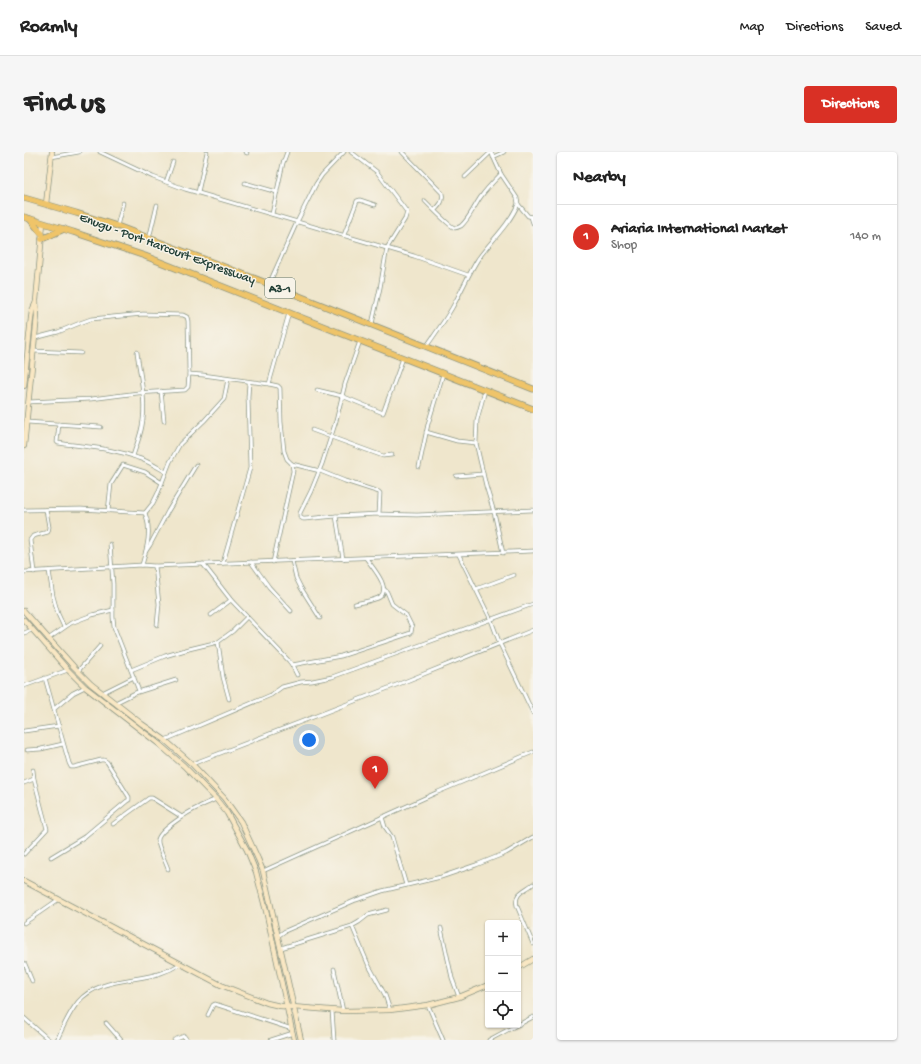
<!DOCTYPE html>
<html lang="en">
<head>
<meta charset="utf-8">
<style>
	body { margin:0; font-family:"Gochi Hand",sans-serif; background:#f6f6f6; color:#222 }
	.controls { position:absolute; right:12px; bottom:12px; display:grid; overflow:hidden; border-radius:4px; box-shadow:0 1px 3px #0004 }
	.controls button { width:36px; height:36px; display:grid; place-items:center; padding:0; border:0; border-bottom:1px solid #e0e0e0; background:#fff; color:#222; font:20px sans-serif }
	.you { position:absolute; left:285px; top:588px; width:14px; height:14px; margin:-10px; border:3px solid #fff; border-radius:50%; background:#1a73e8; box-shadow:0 0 0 6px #1a73e833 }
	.badge { display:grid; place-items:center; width:26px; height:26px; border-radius:50%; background:#d93025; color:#fff; font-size:13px; font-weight:700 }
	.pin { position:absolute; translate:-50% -33px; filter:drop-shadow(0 1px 2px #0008) }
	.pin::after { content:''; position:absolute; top:21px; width:14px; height:12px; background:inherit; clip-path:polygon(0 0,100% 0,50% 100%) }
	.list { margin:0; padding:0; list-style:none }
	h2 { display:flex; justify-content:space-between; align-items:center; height:52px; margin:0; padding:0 16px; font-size:17px }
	h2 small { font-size:13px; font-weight:400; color:#767676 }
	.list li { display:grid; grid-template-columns:26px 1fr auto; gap:12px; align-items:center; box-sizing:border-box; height:64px; padding:0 16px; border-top:1px solid #e0e0e0 }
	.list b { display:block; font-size:15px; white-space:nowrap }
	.list p { margin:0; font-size:13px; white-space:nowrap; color:#767676 }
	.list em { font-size:13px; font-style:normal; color:#767676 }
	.icon { flex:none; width:22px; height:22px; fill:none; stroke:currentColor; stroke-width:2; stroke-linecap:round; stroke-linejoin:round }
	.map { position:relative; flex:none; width:509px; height:888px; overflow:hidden; border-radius:4px }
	header { display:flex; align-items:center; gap:24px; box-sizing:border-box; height:56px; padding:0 20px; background:#fff; border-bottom:1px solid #e0e0e0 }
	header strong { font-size:19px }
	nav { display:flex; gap:22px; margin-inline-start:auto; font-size:14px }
	.intro { display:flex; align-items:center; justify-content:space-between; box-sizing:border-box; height:96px; padding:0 24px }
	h1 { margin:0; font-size:28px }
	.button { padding:10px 18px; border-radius:4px; background:#d93025; color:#fff; font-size:14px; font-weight:700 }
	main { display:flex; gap:24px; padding:0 24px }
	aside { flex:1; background:#fff; border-radius:4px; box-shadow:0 1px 3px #0004 }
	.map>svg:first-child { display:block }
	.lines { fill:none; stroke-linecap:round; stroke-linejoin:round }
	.street-casing { stroke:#879280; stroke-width:4.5 }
	.secondary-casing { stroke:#879280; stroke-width:6 }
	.highway-casing { stroke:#879280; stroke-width:7 }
	.street { stroke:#fff; stroke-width:3 }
	.secondary { stroke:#f9e7c3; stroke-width:4.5 }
	.highway { stroke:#efc469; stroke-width:5.5 }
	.labels { text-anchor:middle; stroke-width:3; stroke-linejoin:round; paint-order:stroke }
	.shield { fill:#f7f3e8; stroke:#60746a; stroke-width:1 }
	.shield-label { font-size:12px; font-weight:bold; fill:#1f3d34 }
	.street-label { font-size:13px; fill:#1f3d34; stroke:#f7f3e8 }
</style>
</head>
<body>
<header>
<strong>Roamly</strong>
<nav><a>Map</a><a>Directions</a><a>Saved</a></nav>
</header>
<div class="intro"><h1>Find us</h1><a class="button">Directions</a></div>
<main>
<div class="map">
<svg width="509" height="888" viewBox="0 0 509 888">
	<rect width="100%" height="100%" fill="#f7f3e8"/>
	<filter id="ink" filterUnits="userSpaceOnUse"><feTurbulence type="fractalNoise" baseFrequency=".025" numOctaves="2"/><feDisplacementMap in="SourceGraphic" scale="8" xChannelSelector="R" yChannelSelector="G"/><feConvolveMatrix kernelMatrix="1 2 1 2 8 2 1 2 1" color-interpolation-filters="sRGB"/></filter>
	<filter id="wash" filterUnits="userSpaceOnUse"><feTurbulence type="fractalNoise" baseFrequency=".012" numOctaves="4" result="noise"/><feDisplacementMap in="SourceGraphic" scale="16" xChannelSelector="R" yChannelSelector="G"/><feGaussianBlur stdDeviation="0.9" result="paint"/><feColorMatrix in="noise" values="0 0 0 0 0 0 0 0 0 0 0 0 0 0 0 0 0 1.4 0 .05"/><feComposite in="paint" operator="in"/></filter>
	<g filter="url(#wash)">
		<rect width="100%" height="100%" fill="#efe6cc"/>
	</g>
	<g filter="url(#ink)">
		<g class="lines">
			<g class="street-casing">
				<g id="street">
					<polyline points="76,0 129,25 161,37 390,104 444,123"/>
					<polyline points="221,0 223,1"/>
					<polyline points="327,0 353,20 383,60 381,67 363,96 356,136 348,172"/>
					<path d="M 378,0 L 418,41 C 420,49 416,53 411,58"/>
					<polyline points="467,0 477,22 493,46 494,52 504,64 509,65"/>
					<polyline points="27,5 55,0"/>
					<polyline points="469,5 480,0"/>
					<polyline points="441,25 467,0"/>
					<polyline points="142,30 149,10"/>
					<polyline points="221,31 253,40"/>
					<polyline points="174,40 183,0"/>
					<path d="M 401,49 C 406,54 426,75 431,76 C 433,76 435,75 437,74 C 445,67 450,55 456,46 C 462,37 470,29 477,22"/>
					<polyline points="248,62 259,11 263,0"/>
					<polyline points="507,65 509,71"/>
					<polyline points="93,74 99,51"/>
					<polyline points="320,83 333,49 336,48 351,53"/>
					<polyline points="125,87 133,53"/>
					<polyline points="245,132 273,70 292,32 298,23 320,0"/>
					<polyline points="336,189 321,232 312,269 298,312 287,339 276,361 276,365 279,367 281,367 312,364 355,362 393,363 509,358"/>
					<path d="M 402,195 C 411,182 420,170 428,156 C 437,140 444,123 454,107 C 467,89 485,73 494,52"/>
					<polyline points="9,199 57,201"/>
					<polyline points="165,222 179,223 245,232 254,234 256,236 257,270 260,299 263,307 268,312 269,319 249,410"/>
					<polyline points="245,232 265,161"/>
					<polyline points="293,238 318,244 359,261 379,206"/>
					<polyline points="461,238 453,268 452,291 462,334 470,360 479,401"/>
					<polyline points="137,239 140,269"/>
					<polyline points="4,250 67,247 114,241 161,238 164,235 165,222 164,169 163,165 159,163 119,162 67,167 56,171 34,180 11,186"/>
					<polyline points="3,270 77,275"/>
					<path d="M 35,272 L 33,290 L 34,291 C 61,295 88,296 114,306 C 124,309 133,315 142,320"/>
					<polyline points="288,278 359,304 368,303"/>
					<polyline points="402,280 433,289 452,291"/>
					<path d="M 109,304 C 112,294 116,285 118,274 C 123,250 116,224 113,200"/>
					<polyline points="268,312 296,319 321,329 355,340 356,341 355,362"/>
					<polyline points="395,315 404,272 419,222"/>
					<polyline points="432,324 459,322"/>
					<polyline points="0,358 57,357 121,361 129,351 134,341 146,310 156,292 180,269 200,247 204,227"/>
					<polyline points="84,359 87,332 99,313 121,320 138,331"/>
					<polyline points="312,364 319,407"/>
					<polyline points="86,392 89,432 89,465 90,475 115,539"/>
					<polyline points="122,399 126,393 144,359 172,313"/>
					<polyline points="435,403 467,468 476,492 509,561"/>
					<polyline points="268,409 272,426 277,436 296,466"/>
					<polyline points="227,410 245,435 267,459"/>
					<polyline points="199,411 226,316 224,245 225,230"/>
					<polyline points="179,412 207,448 265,509 268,513 273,523"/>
					<path d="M 118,413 C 123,396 128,378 121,361"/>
					<polyline points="131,414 135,452 133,473"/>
					<polyline points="25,419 29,444 34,462 40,475"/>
					<polyline points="0,420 118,413 131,414 509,399"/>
					<polyline points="10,420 6,388 9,384 24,380 25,375 22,358"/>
					<polyline points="452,437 490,423"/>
					<path d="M 331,452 C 338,450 349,449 356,445 C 368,436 347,414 342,406"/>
					<polyline points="187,463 207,448"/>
					<polyline points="0,481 8,478"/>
					<polyline points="24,487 47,471 68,463 89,458"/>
					<polyline points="194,490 199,525 205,547"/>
					<polyline points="268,513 317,504 387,481 388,475 382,463 368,452 363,440 360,437"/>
					<polyline points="107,518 141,504 165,497 194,490 209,479 223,465"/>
					<polyline points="54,519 76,494"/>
					<polyline points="21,526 45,611 47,615 50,615 77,608 80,608 83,610 105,645 105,648 103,649 60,685 27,705"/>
					<polyline points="0,534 44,518"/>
					<polyline points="81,544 80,540 110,525"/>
					<polyline points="91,551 111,541 152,528"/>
					<polyline points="30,557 49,541 61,535"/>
					<polyline points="0,579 35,574"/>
					<polyline points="141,588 247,543 258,535 277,530 288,529 308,525 509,452"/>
					<polyline points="3,598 17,597 39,592"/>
					<polyline points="168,612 380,530 509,478"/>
					<polyline points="0,631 10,627"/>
					<polyline points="358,665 361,675 368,685 370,692 382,733"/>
					<polyline points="89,672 125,646 128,646 158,665"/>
					<polyline points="0,702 23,677 10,627 9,618"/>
					<path d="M 144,717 C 142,710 133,694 134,688 C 134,679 166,659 175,655 C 180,652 186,650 192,647"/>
					<polyline points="239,719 414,640 509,600"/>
					<path d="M 509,732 C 500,739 490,741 493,754 L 509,792"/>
					<polyline points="0,771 15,761 35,747"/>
					<polyline points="328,774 344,812 361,843 366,858"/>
					<polyline points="417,776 428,826 435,845"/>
					<polyline points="254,784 261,779 332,748 358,739 417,725 452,713 482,701 509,685"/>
					<polyline points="257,796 328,774 335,770 344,763 363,758"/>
					<polyline points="0,811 1,812 8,829"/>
					<polyline points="310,817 319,859"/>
					<polyline points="404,853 419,888"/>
					<polyline points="308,858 310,888"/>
					<polyline points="184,863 189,853 191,852 268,877"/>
					<polyline points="0,866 25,888"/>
					<polyline points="82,871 97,888"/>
					<polyline points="494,873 509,865"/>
					<path d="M 33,888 C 39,875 45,861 54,850 C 74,826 110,830 137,821 C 144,819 150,816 156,812"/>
					<polyline points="150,888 160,884 163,888"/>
					<polyline points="247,888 269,881"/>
					<polyline points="465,888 493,873"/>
				</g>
			</g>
			<g class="secondary-casing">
				<g id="secondary">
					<polyline points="22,52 28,0"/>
					<polyline points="0,234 7,166 8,159 12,150"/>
					<polyline points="0,294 13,164 12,149 19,71"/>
					<polyline points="0,459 50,515 67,532 118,572 141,588 168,612 200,646 217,670 234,707 239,719 249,763 277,888"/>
					<polyline points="0,468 44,518 61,535 135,592 160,614 192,647 203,661 223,698 232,720 243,763 270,888"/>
					<polyline points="0,729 197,833 243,851 256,854 319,859 366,858 404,853 435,845 464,833"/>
					<polyline points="494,816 509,807"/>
				</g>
			</g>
			<g class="highway-casing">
				<g id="highway">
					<polyline points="0,46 52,61 93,74 245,132 509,237"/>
					<polyline points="0,65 49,80 121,104 509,257"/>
					<polyline points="6,67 18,82"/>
					<polyline points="18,87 40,77"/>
				</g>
			</g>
			<use href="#street" class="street"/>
			<use href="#secondary" class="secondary"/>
			<use href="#highway" class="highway"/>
		</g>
	</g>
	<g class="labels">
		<rect class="shield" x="241" y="126" width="30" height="20" rx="3"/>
		<g class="shield-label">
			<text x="256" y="140">A3-1</text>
		</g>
		<g class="street-label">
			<text transform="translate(144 95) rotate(20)" y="5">Enugu - Port Harcourt Expressway</text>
		</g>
	</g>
</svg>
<div class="controls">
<button>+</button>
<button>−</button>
<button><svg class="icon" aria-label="locate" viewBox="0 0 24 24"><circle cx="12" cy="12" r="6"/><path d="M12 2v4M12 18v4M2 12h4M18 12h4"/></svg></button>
</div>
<div class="you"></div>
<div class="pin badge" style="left:351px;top:637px">1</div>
</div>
<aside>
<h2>Nearby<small></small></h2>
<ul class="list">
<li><span class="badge">1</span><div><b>Ariaria International Market</b><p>Shop</p></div><em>140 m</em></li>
</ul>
</aside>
</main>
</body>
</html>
